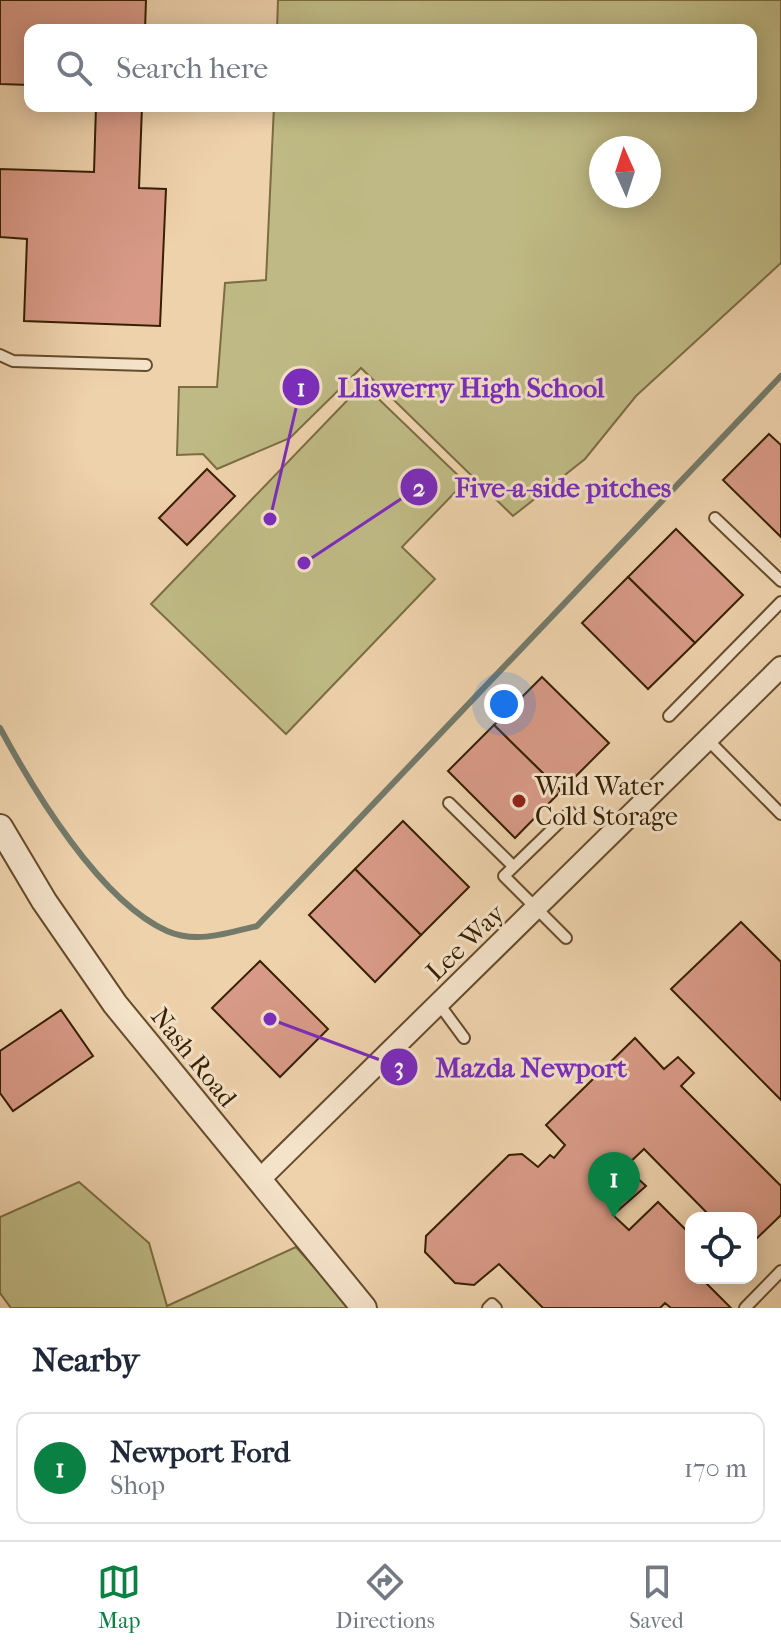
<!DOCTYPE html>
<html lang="en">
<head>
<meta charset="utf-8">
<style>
	body { margin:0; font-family:"IM FELL French Canon",serif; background:#f6f6f7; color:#1f2937 }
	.controls { position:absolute; right:24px; bottom:24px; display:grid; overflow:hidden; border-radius:16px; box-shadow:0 4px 20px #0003 }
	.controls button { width:72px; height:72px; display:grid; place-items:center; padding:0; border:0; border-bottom:2px solid #e0e1e3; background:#fff; color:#1f2937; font:40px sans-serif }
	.compass { position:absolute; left:589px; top:136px; width:72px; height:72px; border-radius:50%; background:#fff; box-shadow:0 4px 20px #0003; rotate:357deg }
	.you { position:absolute; left:504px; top:704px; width:28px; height:28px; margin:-20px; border:6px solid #fff; border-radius:50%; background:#1a73e8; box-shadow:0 0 0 12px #1a73e833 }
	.badge { display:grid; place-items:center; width:52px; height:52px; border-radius:50%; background:#0b8043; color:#fff; font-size:26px; font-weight:700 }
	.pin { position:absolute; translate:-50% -66px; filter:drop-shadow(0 2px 4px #0008) }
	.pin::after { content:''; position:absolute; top:42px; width:28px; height:24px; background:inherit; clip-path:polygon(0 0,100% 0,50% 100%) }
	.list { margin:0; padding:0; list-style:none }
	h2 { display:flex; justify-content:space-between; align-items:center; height:104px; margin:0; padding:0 32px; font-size:34px }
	h2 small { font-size:26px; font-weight:400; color:#747a83 }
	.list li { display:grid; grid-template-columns:52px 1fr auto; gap:24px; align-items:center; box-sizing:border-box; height:112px; margin:0 16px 16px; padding:0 16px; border:2px solid #e0e1e3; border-radius:16px }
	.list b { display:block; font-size:30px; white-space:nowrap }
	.list p { margin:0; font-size:26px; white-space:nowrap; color:#747a83 }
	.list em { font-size:26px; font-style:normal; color:#747a83 }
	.icon { flex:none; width:44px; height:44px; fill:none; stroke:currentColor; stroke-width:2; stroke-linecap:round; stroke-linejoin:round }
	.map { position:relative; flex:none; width:781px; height:1308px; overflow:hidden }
	.search { position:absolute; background:#fff; box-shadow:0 4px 20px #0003; left:24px; right:24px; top:24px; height:88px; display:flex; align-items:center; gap:20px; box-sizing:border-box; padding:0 28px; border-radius:16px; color:#747a83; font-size:30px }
	.sheet { height:232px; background:#fff }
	nav { display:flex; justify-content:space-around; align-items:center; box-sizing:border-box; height:112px; border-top:2px solid #e0e1e3; background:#fff; font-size:22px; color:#747a83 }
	nav a { display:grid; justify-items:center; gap:4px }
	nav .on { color:#0b8043 }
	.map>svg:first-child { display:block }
	.green { fill:#bfba85; stroke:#7b6d42; stroke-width:2; fill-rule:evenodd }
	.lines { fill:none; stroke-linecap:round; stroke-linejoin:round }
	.stream { stroke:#737a6a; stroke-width:6 }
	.building { fill:#d89a87; stroke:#372000; stroke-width:2 }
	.service-casing { stroke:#654c2b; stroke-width:14 }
	.minor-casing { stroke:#654c2b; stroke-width:24 }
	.tertiary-casing { stroke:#654c2b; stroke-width:28 }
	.service { stroke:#f4e2c9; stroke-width:10 }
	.minor { stroke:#f4e2c9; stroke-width:20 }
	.tertiary { stroke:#f4e2c9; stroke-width:24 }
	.poi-dot { fill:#8f2418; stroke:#f4e2c9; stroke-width:3 }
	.labels { text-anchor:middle; stroke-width:6; stroke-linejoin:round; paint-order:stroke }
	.poi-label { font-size:26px; fill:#372000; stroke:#f4e2c9; text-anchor:start }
	.street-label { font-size:26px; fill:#372000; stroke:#f4e2c9 }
	.leader { fill:none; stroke:#7b2cbf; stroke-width:3 }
	.callout-dot { fill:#7b2cbf; stroke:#f4e2c9; stroke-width:3 }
	.mark-label { font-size:24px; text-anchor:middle; font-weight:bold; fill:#fff }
	.callout-label { font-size:28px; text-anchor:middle; font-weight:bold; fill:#7b2cbf; stroke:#f4e2c9; stroke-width:6; stroke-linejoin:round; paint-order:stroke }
</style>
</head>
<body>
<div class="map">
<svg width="781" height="1308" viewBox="0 0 781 1308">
	<rect width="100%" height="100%" fill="#eed2ac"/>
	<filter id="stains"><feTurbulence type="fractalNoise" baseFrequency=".0025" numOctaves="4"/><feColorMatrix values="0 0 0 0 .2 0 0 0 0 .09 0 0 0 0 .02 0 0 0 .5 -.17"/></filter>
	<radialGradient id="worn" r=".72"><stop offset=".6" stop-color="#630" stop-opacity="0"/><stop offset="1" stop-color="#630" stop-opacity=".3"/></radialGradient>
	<g class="green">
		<path d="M 278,0 L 781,0 L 781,263 L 636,396 L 585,459 L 513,516 L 361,368 L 290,438 L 217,469 L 203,454 L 177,455 L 179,387 L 217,387 L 225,283 L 266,280 L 274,106 L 751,106 L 751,30 L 277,30 ZM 601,148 L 649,148 L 649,196 L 601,196 Z"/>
		<polygon points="363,384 465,482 402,547 435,579 286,734 151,604"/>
		<polygon points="79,1182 149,1243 167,1306 296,1247 351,1308 11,1308 0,1293 0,1217"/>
	</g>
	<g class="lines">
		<path class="stream" d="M 0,728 C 34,791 100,901 167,931 C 196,944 228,933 257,926 L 781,376"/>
	</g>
	<g class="building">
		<polygon points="0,0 146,0 145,30 30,30 30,85 0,84"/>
		<polygon points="96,106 142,106 139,188 166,189 160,326 24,321 27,239 0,237 0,169 94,172"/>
		<polygon points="769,434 781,445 781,537 723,480"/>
		<polygon points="207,469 235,496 187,545 159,518"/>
		<polygon points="676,529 743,595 695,643 628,577"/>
		<polygon points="628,577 695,643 648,689 582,623"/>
		<polygon points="542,677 609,743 561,791 494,725"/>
		<polygon points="494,725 561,791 515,838 448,771"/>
		<polygon points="403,821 469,887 421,935 355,869"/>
		<polygon points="355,869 421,935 375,982 309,915"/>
		<polygon points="741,922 781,962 781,1100 671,989"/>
		<polygon points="260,961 328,1029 280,1077 212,1008"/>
		<polygon points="61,1010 93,1056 13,1111 0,1093 0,1051"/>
		<polygon points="635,1038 664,1069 678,1057 694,1073 681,1086 781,1186 781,1215 751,1244 751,1218 712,1218 644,1149 625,1167 646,1186 613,1215 629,1230 658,1202 691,1235 691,1278 701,1278 731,1308 671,1308 665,1303 660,1308 543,1308 499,1264 474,1285 455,1283 425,1252 426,1236 509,1155 522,1154 538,1167 550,1155 554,1158 565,1145 546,1125"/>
	</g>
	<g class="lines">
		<g class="service-casing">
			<g id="service">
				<polyline points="0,355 13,361 146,365"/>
				<polyline points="715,518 781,581"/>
				<polyline points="669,716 781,602"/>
				<polyline points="708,740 781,814"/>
				<polyline points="449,803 513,866"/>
				<polyline points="566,938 504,876 570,812"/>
				<polyline points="439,1004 464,1038"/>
				<polyline points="488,1308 492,1304 496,1308"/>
				<polyline points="745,1308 781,1271"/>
			</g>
		</g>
		<g class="minor-casing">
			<polyline id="minor" points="258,1181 781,667"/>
		</g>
		<g class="tertiary-casing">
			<polyline id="tertiary" points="0,827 44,901 115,1004 364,1308"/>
		</g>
		<use href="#service" class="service"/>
		<use href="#minor" class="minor"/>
		<use href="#tertiary" class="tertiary"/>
	</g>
	<circle class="poi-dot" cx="519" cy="801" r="8"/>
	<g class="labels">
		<g class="poi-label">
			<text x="535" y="795">Wild Water<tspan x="535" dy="30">Cold Storage</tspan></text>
		</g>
		<g class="street-label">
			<text transform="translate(465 942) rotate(-44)" y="9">Lee Way</text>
			<text transform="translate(194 1057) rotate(51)" y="9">Nash Road</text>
		</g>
	</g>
	<path class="leader" d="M270 519L301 387M304 563L419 487M270 1019L399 1067"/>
	<g class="callout-dot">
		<circle cx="270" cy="519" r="8"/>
		<circle cx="304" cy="563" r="8"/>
		<circle cx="270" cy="1019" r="8"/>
		<circle cx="301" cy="387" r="20"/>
		<circle cx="419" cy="487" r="20"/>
		<circle cx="399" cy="1067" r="20"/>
	</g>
	<g class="mark-label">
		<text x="301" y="396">1</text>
		<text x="419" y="496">2</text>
		<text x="399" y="1075">3</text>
	</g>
	<g class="callout-label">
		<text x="471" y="397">Lliswerry High School</text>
		<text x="563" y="497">Five-a-side pitches</text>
		<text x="531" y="1077">Mazda Newport</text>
	</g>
	<rect width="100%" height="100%" filter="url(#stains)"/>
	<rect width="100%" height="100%" fill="url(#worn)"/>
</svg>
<div class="controls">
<button><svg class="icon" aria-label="locate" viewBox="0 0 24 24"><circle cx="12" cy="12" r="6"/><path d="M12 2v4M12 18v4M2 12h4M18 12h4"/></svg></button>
</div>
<svg class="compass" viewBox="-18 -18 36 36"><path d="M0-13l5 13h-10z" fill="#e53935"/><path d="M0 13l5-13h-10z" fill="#747a83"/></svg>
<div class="you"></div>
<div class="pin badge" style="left:614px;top:1218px">1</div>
<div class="search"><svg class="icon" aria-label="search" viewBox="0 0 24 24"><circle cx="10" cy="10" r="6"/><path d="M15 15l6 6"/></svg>Search here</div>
</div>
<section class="sheet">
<h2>Nearby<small></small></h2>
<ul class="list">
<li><span class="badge">1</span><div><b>Newport Ford</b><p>Shop</p></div><em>170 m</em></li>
</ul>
</section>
<nav>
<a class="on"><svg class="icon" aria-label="map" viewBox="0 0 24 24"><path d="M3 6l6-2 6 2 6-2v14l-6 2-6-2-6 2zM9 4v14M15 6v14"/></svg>Map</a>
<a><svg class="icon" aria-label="directions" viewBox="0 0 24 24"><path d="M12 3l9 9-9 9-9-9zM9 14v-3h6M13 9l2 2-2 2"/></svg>Directions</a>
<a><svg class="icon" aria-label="saved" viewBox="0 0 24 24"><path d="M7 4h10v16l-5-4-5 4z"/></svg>Saved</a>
</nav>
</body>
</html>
